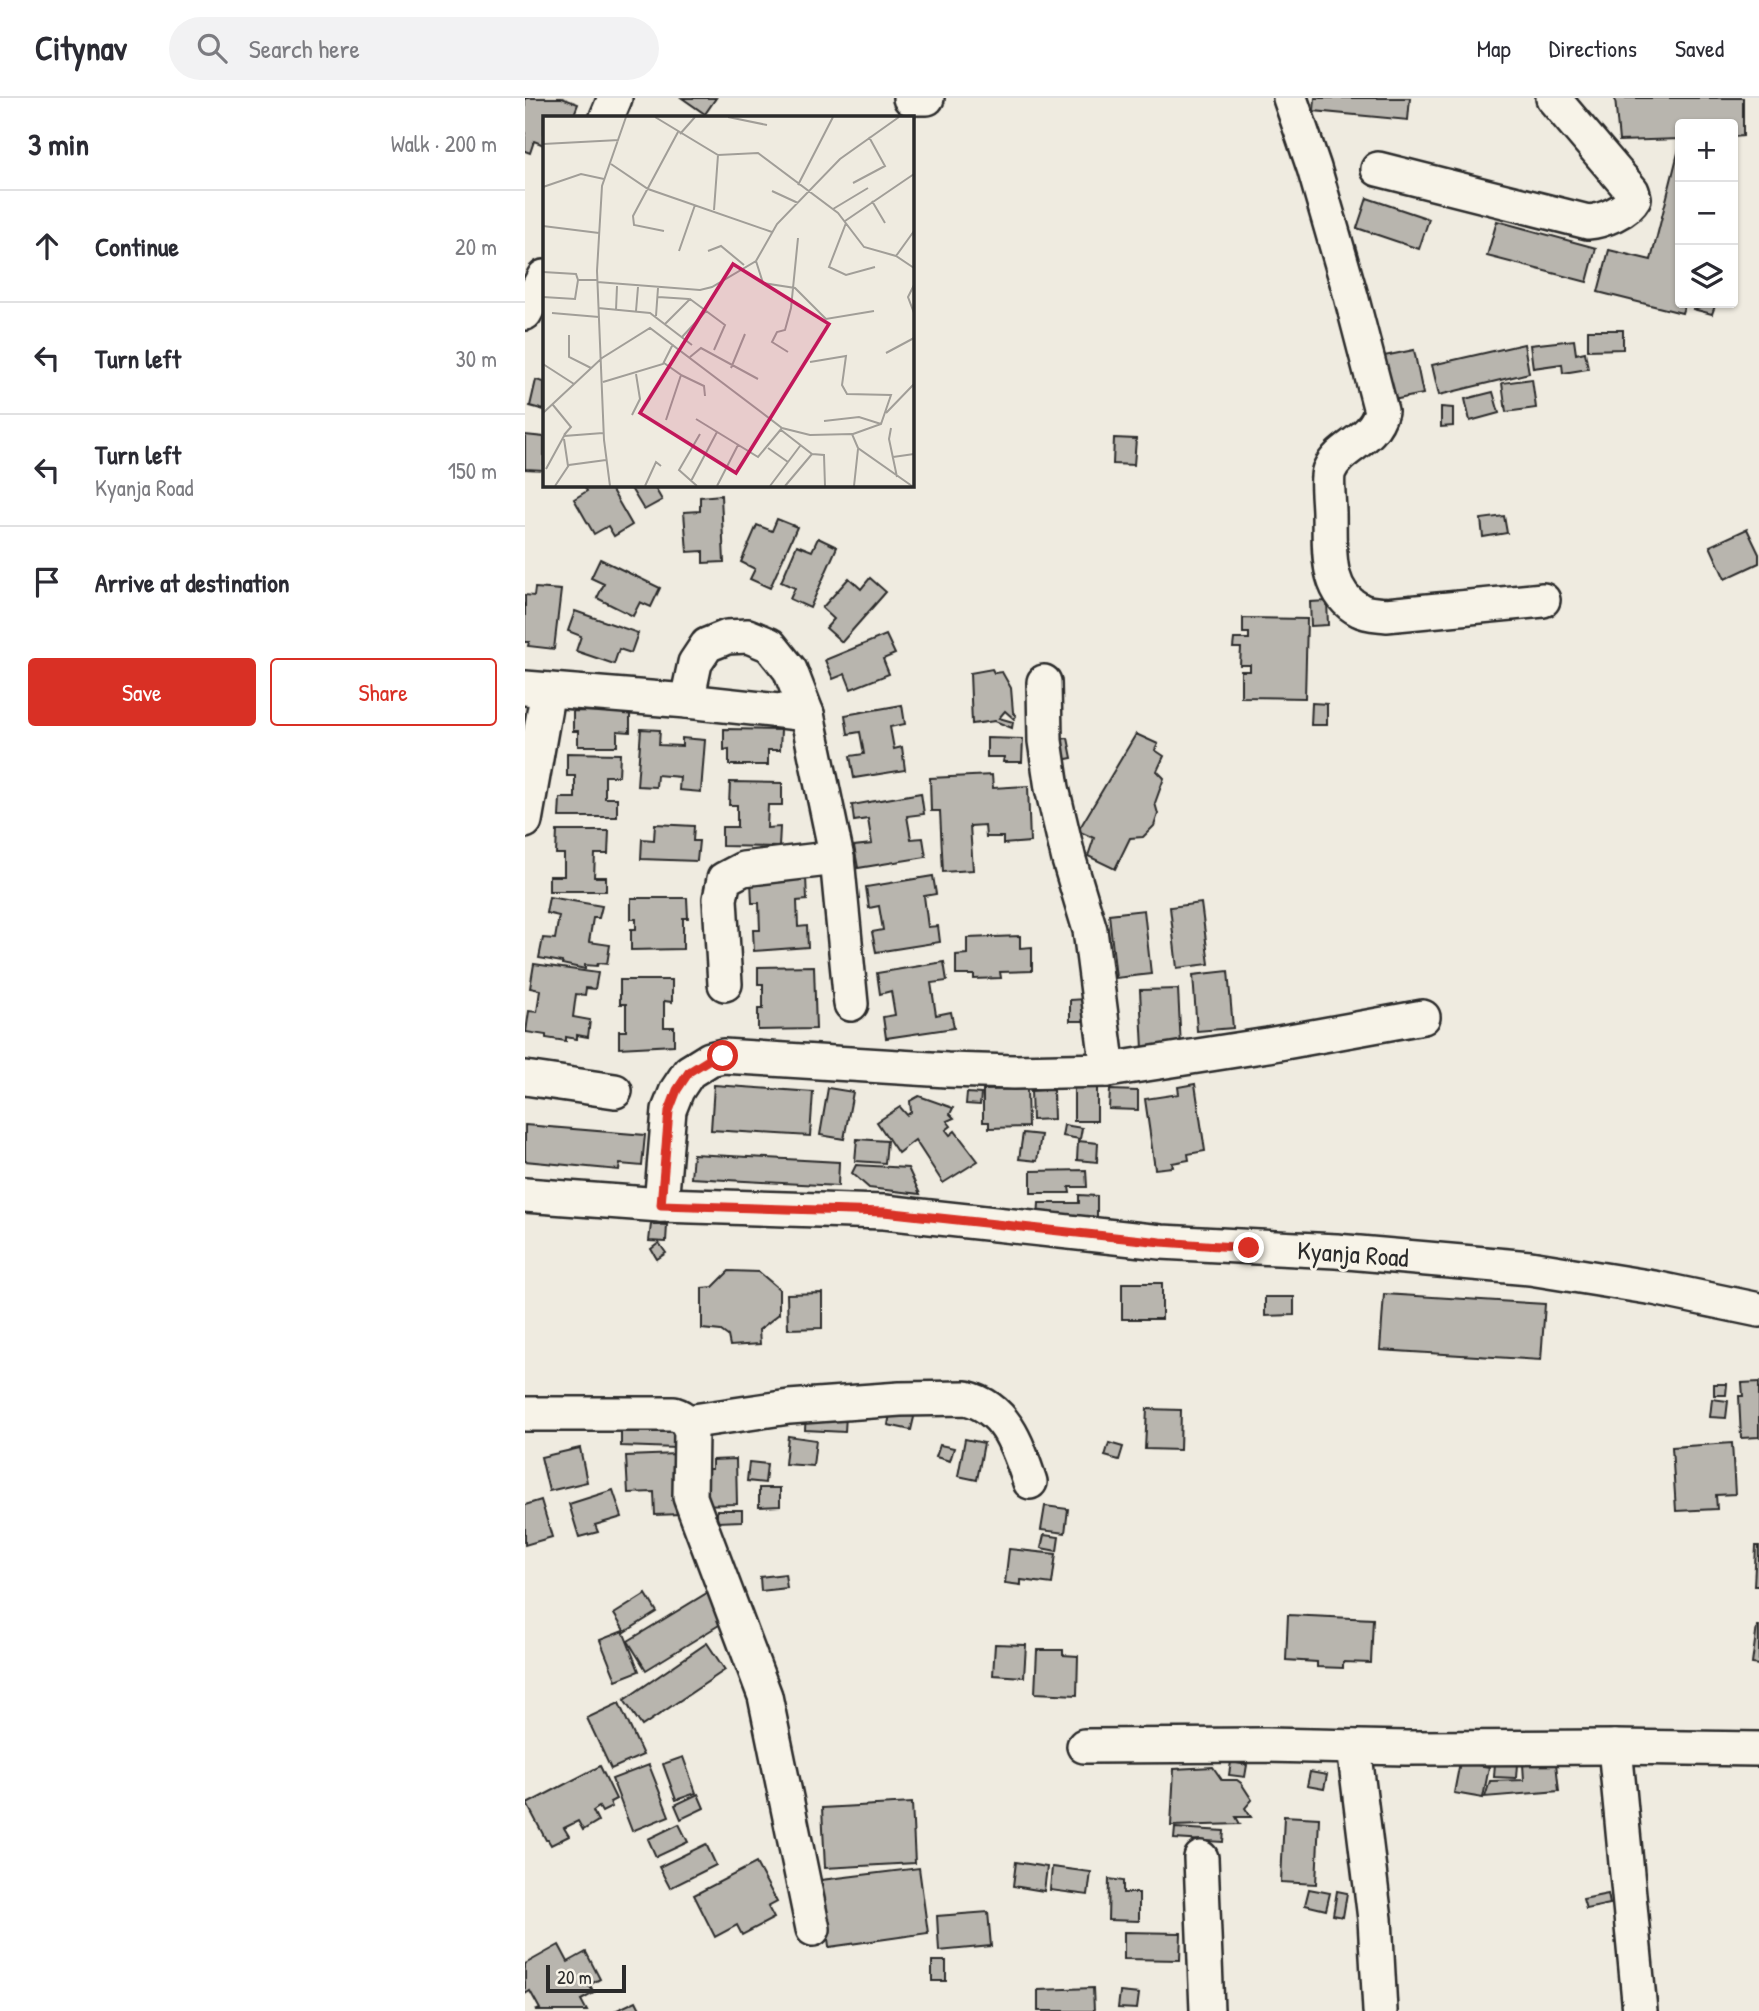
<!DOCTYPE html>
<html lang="en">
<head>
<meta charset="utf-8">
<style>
	body { margin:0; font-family:"Patrick Hand",sans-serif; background:#f2f2f3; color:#2b2b33 }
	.controls { position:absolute; right:21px; top:21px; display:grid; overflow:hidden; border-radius:7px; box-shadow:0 2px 5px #0004 }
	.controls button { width:63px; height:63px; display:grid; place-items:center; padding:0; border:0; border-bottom:2px solid #e1e1e2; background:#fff; color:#2b2b33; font:35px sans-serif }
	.scale { position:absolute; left:21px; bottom:18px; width:80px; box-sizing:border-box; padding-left:7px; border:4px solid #2b2b2b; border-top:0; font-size:19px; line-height:24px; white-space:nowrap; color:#2b2b2b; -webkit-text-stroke:5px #f7f3e8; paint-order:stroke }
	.stop { position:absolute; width:21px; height:21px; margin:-16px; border:5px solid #d93025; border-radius:50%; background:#fff }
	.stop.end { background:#d93025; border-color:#fff; box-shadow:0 2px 7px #0008 }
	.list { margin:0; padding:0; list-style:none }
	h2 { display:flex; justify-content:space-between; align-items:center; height:91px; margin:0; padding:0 28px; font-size:30px }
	h2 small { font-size:23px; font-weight:400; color:#7c7c81 }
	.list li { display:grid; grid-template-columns:46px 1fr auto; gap:21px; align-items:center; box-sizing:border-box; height:112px; padding:0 28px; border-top:2px solid #e1e1e2 }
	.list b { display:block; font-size:26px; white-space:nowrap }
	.list p { margin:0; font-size:23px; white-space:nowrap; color:#7c7c81 }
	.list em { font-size:23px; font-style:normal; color:#7c7c81 }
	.actions { display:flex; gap:14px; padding:21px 28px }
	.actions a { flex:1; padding:16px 0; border:2px solid #d93025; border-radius:7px; text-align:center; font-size:24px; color:#d93025 }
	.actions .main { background:#d93025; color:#fff }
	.icon { flex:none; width:38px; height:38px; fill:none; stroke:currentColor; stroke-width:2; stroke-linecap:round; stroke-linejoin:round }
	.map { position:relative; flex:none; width:1234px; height:1913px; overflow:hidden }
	header { display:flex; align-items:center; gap:42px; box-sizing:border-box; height:98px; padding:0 35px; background:#fff; border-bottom:2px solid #e1e1e2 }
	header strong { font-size:33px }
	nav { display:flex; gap:38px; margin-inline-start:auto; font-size:24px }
	.search { width:490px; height:63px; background:#f2f2f3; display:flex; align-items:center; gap:18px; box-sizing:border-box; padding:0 24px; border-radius:38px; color:#7c7c81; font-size:26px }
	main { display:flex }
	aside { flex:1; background:#fff }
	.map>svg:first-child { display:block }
	.building { fill:#b8b5ae; stroke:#2b2b2b; stroke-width:2 }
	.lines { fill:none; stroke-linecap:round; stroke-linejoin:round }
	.minor-casing { stroke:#2b2b2b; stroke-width:38 }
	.minor { stroke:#f7f3e8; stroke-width:33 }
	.route { stroke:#d93025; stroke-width:9 }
	.labels { text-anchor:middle; stroke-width:6; stroke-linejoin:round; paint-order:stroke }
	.street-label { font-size:26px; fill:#2b2b2b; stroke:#f7f3e8 }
	.inset-road { fill:none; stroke:#a19e98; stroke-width:2 }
	.view { fill:#c2185b; fill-opacity:0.15; stroke:#c2185b; stroke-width:3.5 }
	.inset-edge { fill:none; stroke:#2b2b2b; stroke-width:3.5 }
</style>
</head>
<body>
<header>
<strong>Citynav</strong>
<div class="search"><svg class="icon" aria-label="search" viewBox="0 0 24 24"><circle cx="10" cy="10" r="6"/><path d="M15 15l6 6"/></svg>Search here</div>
<nav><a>Map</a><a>Directions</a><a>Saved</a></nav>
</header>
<main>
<aside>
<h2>3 min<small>Walk · 200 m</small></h2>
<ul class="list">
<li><svg class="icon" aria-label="ahead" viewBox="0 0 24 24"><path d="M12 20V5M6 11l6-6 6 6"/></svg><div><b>Continue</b></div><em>20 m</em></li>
<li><svg class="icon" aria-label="left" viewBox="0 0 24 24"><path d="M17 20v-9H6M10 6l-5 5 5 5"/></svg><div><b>Turn left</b></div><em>30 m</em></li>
<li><svg class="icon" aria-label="left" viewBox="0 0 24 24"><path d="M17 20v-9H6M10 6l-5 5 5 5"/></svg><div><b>Turn left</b><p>Kyanja Road</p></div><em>150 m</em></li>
<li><svg class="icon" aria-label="arrive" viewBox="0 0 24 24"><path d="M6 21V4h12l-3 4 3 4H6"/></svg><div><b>Arrive at destination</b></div></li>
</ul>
<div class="actions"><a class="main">Save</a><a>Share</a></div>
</aside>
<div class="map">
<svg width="1234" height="1913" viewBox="0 0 1234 1913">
	<rect width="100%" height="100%" fill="#efebe0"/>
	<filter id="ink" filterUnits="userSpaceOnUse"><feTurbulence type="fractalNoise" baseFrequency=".0143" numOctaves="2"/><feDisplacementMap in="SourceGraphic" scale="14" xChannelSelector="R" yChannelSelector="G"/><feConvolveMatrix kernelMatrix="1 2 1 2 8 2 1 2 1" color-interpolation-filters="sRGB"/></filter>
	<g filter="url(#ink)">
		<g class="building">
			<polygon points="0,0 37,0 53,6 48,19 19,19 19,47 9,43 5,55 0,53"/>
			<polygon points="157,0 191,0 180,16"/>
			<polygon points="790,0 885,0 883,22 789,13"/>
			<polygon points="1090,0 1218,0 1218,38 1208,39 1208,26 1155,26 1155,41 1094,43"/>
			<polygon points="1155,47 1155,205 1160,205 1157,215 1073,194 1084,152 1126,162"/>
			<polygon points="842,100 904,121 894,151 832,130"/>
			<polygon points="972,123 1071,150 1062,184 962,158"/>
			<polygon points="1170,205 1191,205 1187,216 1168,211"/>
			<polygon points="1063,232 1098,232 1098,251 1063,252"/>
			<polygon points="1049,242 1051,256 1060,254 1063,271 1038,275 1037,266 1008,270 1005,247"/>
			<polygon points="999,246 1004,275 914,297 907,267"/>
			<polygon points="889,252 898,296 868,302 859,258"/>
			<polygon points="1007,281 1011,310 981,314 977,285"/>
			<polygon points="11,282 19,284 19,312 5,308"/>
			<polygon points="968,294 974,315 945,323 940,301"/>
			<polygon points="916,309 928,310 928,328 916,329"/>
			<polygon points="0,337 19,339 19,372 0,371"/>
			<polygon points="589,340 611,341 609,367 588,366"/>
			<polygon points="59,387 84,387 107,427 89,438 83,428 69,436 49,401 62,393"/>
			<polygon points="104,387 135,387 130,390 137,402 119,412"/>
			<polygon points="196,397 199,464 178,465 178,453 162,454 159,414 175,413 175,399"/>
			<polygon points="979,418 982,435 958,439 956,421"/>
			<polygon points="252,421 272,429 245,490 225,481 230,471 216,464 232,427 247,433"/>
			<polygon points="1222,431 1234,456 1234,465 1200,481 1185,448"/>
			<polygon points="293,440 312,449 285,510 265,501 270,490 256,484 272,447 287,453"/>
			<polygon points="75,461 135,490 126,509 115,504 108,518 72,500 79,486 66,480"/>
			<polygon points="324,480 336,491 345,480 361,494 317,544 301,530 309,521 297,510"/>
			<polygon points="10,490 36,492 29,551 3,548 4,544 0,544 0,497 9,498"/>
			<polygon points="802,503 803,527 786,528 785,504"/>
			<polygon points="50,513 113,535 106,555 94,551 89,566 51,553 56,538 43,533"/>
			<polygon points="718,520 782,521 780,600 716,599 716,573 725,573 725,567 715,567 716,550 708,550 709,541 724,541 724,535 718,535"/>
			<polygon points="361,537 370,556 358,561 364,576 326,591 320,576 308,581 300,562"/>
			<polygon points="467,571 469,575 477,574 486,590 488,614 491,618 489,621 480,613 474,620 488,624 487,630 470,623 447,626 445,575"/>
			<polygon points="787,605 802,606 802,627 786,627"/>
			<polygon points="377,607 380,626 365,629 369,651 377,649 380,672 329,680 325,658 339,656 335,634 323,636 320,617"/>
			<polygon points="48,613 105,614 105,634 92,633 92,648 53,648 53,633 48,633"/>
			<polygon points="116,631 135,632 134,647 157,648 157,640 180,642 176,694 154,692 155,679 132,677 131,689 112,688"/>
			<polygon points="199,631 256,632 255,652 243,652 243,667 204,667 204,651 199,652"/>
			<polygon points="611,636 633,646 630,652 639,658 632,673 639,680 630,705 633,716 629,728 618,739 605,740 590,771 563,758 569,740 553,733"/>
			<polygon points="462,640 498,641 497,664 478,664 479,659 462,659"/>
			<polygon points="543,640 547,660 531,663 528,642"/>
			<polygon points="42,655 95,656 94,678 80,678 80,700 92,700 92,719 34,719 35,700 50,700 50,678 42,678"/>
			<polygon points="467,677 468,690 503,688 505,744 478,746 478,739 461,739 460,727 445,728 448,772 418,774 415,713 406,713 405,680"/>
			<polygon points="205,684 257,685 257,707 243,707 242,730 255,729 254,749 197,748 197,729 212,729 212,707 204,707"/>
			<polygon points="396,695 399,716 382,718 386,741 398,740 401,759 333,770 329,748 347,746 343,721 329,723 327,707"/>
			<polygon points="130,726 169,728 168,743 174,743 172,763 116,761 117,741 129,742"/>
			<polygon points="32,733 84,733 83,756 70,756 69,779 81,779 81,793 24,793 24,778 39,778 39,756 31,756"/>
			<polygon points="408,778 411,796 399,798 403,829 413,828 415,844 351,854 347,834 358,832 354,808 344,810 341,789"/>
			<polygon points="281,779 282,802 272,803 273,829 282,828 283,849 229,853 228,832 235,832 234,805 227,805 226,782"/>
			<polygon points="24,799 77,808 74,820 68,820 64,844 85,847 82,866 73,865 72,868 60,867 60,871 37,866 37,864 14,860 18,840 30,841 34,818 21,815"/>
			<polygon points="106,800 162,800 163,820 158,820 158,851 106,852 106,831 111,831 111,821 106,821"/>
			<polygon points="676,805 684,866 652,870 645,809"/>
			<polygon points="619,812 626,876 591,880 584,816"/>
			<polygon points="495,838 495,850 507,849 507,873 475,874 476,880 449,881 449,877 431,877 431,857 442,856 442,840"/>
			<polygon points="419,864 422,883 406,885 411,917 426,914 429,930 361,940 358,919 370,917 366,893 355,896 352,875"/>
			<polygon points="9,866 73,875 70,891 61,890 60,897 51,896 48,919 65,922 63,939 52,937 52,941 41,939 41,943 21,940 21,937 1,934 4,913 12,914 15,892 5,890"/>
			<polygon points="289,868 291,931 233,932 233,911 238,911 238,886 233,886 233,869"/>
			<polygon points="703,873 708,930 672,933 668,877"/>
			<polygon points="95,882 147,882 147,904 139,903 139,929 149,929 149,947 94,950 94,933 101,933 101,906 95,906"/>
			<polygon points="653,891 656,949 618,951 615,892"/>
			<polygon points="560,901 560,923 545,923 545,902"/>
			<polygon points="670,986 680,1053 663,1056 664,1062 647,1065 648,1069 630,1071 620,1001 654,996 653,989"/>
			<polygon points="189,987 288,994 285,1038 186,1032"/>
			<rect x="549" y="989" width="23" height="34"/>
			<polygon points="303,990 328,994 319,1041 295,1037"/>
			<polygon points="502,991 503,1029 464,1030 464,1024 458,1024 458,992"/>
			<polygon points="528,992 529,1021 507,1022 506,993"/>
			<polygon points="585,992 613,993 613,1012 584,1011"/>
			<polygon points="442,995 456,996 455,1007 441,1006"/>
			<polygon points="394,998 428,1010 425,1016 429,1020 422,1023 426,1028 421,1032 425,1037 430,1033 453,1063 418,1085 390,1042 373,1055 352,1024 375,1009 382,1017 386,1014 385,1003"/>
			<polygon points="0,1027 120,1037 117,1068 95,1066 94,1072 0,1063"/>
			<polygon points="539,1027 557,1030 555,1041 537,1038"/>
			<polygon points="498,1035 516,1037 512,1063 494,1061"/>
			<polygon points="332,1041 362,1043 360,1065 330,1063"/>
			<polygon points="553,1043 573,1045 572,1064 552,1062"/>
			<polygon points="168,1056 314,1064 313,1088 166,1080"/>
			<polygon points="331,1067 383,1070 395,1096 344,1090 327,1075"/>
			<polygon points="561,1072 562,1089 544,1089 545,1095 506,1095 506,1073"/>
			<polygon points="554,1097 572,1098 572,1121 513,1120 514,1105 554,1105"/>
			<polygon points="126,1126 142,1127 141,1144 124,1143"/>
			<polygon points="134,1145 141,1155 132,1161 126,1151"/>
			<polygon points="204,1173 234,1174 254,1191 254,1216 234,1232 235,1246 205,1248 203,1238 196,1233 177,1231 177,1190 188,1189"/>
			<rect x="597" y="1185" width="40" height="36"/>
			<polygon points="297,1195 297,1230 263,1231 262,1196"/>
			<polygon points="859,1196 1020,1206 1016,1262 855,1252"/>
			<polygon points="740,1199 769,1199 769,1217 740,1218"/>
			<polygon points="1234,1284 1234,1339 1216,1340 1214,1298 1218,1298 1217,1285"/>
			<polygon points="1189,1286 1202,1286 1201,1297 1189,1297"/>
			<polygon points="1187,1301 1203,1303 1201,1320 1185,1319"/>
			<polygon points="366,1310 390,1315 386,1332 363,1327"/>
			<polygon points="622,1311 656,1312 655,1352 620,1351"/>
			<polygon points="281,1314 321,1317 320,1334 280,1332"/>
			<polygon points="96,1324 152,1325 151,1350 96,1348"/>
			<polygon points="263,1338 291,1342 288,1368 260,1366"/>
			<polygon points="440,1341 459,1345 452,1382 433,1378"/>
			<polygon points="584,1345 598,1349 594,1362 580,1358"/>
			<polygon points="1207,1345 1210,1396 1191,1397 1192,1411 1151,1413 1147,1349"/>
			<polygon points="415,1347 429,1350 425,1363 411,1359"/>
			<polygon points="55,1350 62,1384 24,1393 16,1359"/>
			<polygon points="152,1356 156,1416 130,1417 129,1394 103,1395 101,1358"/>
			<polygon points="211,1361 212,1406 171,1407 171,1371 187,1371 187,1362"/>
			<polygon points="224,1364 242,1366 240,1385 222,1383"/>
			<polygon points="234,1390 255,1390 255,1408 234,1409"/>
			<polygon points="88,1392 97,1419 70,1427 73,1434 54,1439 44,1406"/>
			<polygon points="16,1402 27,1439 0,1447 0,1407"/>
			<polygon points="520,1408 543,1411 540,1435 516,1432"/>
			<polygon points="192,1412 217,1412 217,1423 192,1424"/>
			<polygon points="519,1437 534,1439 532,1453 516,1450"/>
			<polygon points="1231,1448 1234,1448 1234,1488 1229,1488"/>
			<polygon points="484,1451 531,1456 527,1486 496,1482 496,1487 480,1485"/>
			<polygon points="260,1476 262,1490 236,1493 235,1479"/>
			<polygon points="182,1495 199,1524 121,1572 103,1543"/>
			<polygon points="121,1496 132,1514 100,1534 89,1516"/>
			<polygon points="763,1517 848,1521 846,1565 818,1564 818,1570 792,1569 792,1564 761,1562"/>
			<polygon points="1232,1528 1234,1528 1234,1567 1227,1566"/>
			<polygon points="98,1533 114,1573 91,1582 75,1542"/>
			<polygon points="182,1545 200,1572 117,1628 99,1602"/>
			<polygon points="470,1546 501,1547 499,1579 468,1577"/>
			<polygon points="512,1552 538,1552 538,1557 553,1558 552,1597 510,1595"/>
			<polygon points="94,1605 118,1657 86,1671 62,1620"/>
			<polygon points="158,1659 171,1695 151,1702 138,1666"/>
			<polygon points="706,1664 722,1667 720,1679 704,1677"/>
			<polygon points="935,1664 964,1669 958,1700 929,1695"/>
			<polygon points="970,1665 992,1666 991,1680 969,1679"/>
			<polygon points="1031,1665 1034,1693 960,1699 965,1683 999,1682 998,1666"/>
			<polygon points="124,1667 144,1718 107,1733 87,1681"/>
			<polygon points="75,1668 91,1701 85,1704 87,1709 77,1714 74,1709 68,1713 73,1723 58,1732 53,1723 39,1730 44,1738 26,1747 23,1742 21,1742 2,1706"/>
			<polygon points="688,1669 697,1682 712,1682 716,1685 727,1702 720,1710 726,1719 711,1719 715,1726 646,1728 649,1671"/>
			<polygon points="785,1674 802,1677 799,1691 782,1688"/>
			<polygon points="173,1696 179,1710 156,1721 150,1707"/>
			<polygon points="387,1705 390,1765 300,1770 297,1710"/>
			<polygon points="759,1718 794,1720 791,1786 756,1784"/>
			<polygon points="154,1726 163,1744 131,1759 123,1741"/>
			<polygon points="650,1730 699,1733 698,1744 649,1741"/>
			<polygon points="181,1746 191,1767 145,1790 134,1769"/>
			<polygon points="491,1764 522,1769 519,1793 488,1788"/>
			<polygon points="231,1765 252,1804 243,1809 249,1820 217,1837 212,1827 190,1839 169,1797"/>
			<polygon points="527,1769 566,1774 563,1797 525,1792"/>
			<polygon points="394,1770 403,1835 304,1849 302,1830 293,1831 301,1808 286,1797 288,1783"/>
			<polygon points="584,1781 598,1783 598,1795 614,1795 614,1823 583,1822"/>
			<polygon points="784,1791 805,1795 801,1812 780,1807"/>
			<polygon points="812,1793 822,1795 818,1819 808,1817"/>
			<polygon points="1083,1796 1085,1806 1061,1811 1058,1801"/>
			<polygon points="463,1814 466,1848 414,1853 412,1818"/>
			<polygon points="599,1834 656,1835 655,1862 599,1861"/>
			<polygon points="34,1847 43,1864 61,1854 75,1881 64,1887 69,1895 56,1902 62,1913 10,1913 15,1911 5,1893 0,1896 0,1866"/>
			<rect x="407" y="1863" width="14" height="20"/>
			<polygon points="568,1890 569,1913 513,1913 513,1892"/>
			<polygon points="595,1894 614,1896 612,1911 593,1910"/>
			<polygon points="111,1903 116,1913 90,1913"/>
		</g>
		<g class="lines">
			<g class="minor-casing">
				<g id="minor">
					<polyline points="385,0 402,0"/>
					<path d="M 765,0 L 789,70 L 826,198 L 856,313 C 848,344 815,347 804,373 C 801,381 804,405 804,415 C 805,449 799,494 835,512 C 842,516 853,516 861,517 L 1018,502"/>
					<polyline points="82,19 90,0"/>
					<path d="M 853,71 L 1063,124 C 1078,123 1102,113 1109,100 L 1107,93 L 1028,0"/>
					<polyline points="0,215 19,179"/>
					<polyline points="519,584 520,643 527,690 544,762 565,832 583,972"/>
					<polyline points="0,590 162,603 282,616 312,760 326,906"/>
					<polyline points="162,603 170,565 182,547 202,539 223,538 245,547 265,572 282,616"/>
					<polyline points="0,723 23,592"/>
					<polyline points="200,886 195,801 199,781 218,771 312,760"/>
					<polyline points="0,980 90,993"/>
					<polyline points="0,1097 136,1107 359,1114 636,1144 811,1153 1005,1170 1129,1190 1234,1212"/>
					<polyline points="136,1107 144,1012 152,992 164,974 185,961 198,958 422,972 489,974 583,972 743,947 898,919"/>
					<path d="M 0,1316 L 149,1316 C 159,1319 162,1324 166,1333 L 165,1399 L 240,1598 L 288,1831"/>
					<path d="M 162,1324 L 264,1309 L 375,1301 L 441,1300 C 482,1310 493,1349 505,1384"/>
					<polyline points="559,1648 741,1647 881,1650 1090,1649 1234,1651"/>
					<polyline points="829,1649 850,1821 855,1913"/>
					<polyline points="1090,1649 1115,1913"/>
					<polyline points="676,1760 682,1913"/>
				</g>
			</g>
			<use href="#minor" class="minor"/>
		</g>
	</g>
	<g class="lines" filter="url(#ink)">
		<polyline class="route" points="198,958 185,961 164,974 152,992 144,1013 136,1107 359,1114 636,1144 724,1150"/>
	</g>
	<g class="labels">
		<g class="street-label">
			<text transform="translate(828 1156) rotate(4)" y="9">Kyanja Road</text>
		</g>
	</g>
	<g transform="translate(18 18)">
		<rect width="371" height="371" fill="#efebe0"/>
		<path class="inset-road" d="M 112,1 L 175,39 L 215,37 L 295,97 L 321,131 L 353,140 L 371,152M 185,1 L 224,9M 137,18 L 152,1M 0,28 L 76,24M 68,48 L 105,73 L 229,116M 310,67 L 342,50 L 326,21M 255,69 L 290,1M 0,71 L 38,58 L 61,63M 229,75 L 255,87M 329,85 L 342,107M 290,93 L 325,72M 171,94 L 175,39M 302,105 L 371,58M 303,107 L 286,151 L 303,159 L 332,151M 0,110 L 56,117M 121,115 L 91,109 L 90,100 L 135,16M 136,135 L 152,89M 165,135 L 178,130 L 201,149M 353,140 L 371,115M 213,145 L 220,167 L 252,172 L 283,203 L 331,195M 0,156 L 33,158 L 35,164M 54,166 L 157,174 L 169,171 L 213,145 L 234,108 L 297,43 L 356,1M 371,169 L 365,181 L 371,197M 0,181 L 32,183 L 35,164 L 54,164M 115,181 L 146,183M 55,192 L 107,197 L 149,229M 73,194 L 74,170M 93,195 L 95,171M 9,197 L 56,201M 113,200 L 115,172M 122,208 L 147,183 L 182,209 L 171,234M 26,219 L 26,241 L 48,252M 139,221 L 163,195M 245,236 L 229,226 L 234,216 L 242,214 L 248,192 L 255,122M 343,237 L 371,222M 147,241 L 158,232 L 215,263M 267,246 L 303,240 L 299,269 L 304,278 L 348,279 L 338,308 L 310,318M 121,247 L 138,259 L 123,304M 0,248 L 31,268M 188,252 L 202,218M 138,259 L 161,270 L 162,280M 60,266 L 120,248 L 130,228M 10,289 L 28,311 L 21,319M 0,297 L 59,242 L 107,212 L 239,312 L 267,319 L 309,318 L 315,332 L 369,370M 343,297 L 371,268M 89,299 L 97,283 L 93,258M 153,303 L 215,341 L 239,312M 281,305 L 316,301 L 338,308M 348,312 L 346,323 L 354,361M 238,314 L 269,338 L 281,339 L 282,370M 21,323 L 25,350M 225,332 L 245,346M 350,341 L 371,338M 3,353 L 21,320 L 60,317M 148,365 L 174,316M 12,370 L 26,349 L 63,344M 67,370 L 61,324 L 54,155 L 59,70 L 83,1M 102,370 L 113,346 L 118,350M 154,370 L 136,354 L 157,318M 174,370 L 195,329M 227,370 L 257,330M 242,370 L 269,338M 311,370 L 315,333"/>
		<path class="view" d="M 190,148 L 286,208 L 193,357 L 97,297 Z"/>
		<rect width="371" height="371" class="inset-edge"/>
	</g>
</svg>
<div class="controls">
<button>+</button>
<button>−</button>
<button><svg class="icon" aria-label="layers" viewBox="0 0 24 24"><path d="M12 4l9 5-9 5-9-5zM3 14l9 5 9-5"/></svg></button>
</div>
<div class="scale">20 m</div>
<div class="stop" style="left:198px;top:958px"></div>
<div class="stop end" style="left:724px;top:1150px"></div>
</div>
</main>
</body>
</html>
